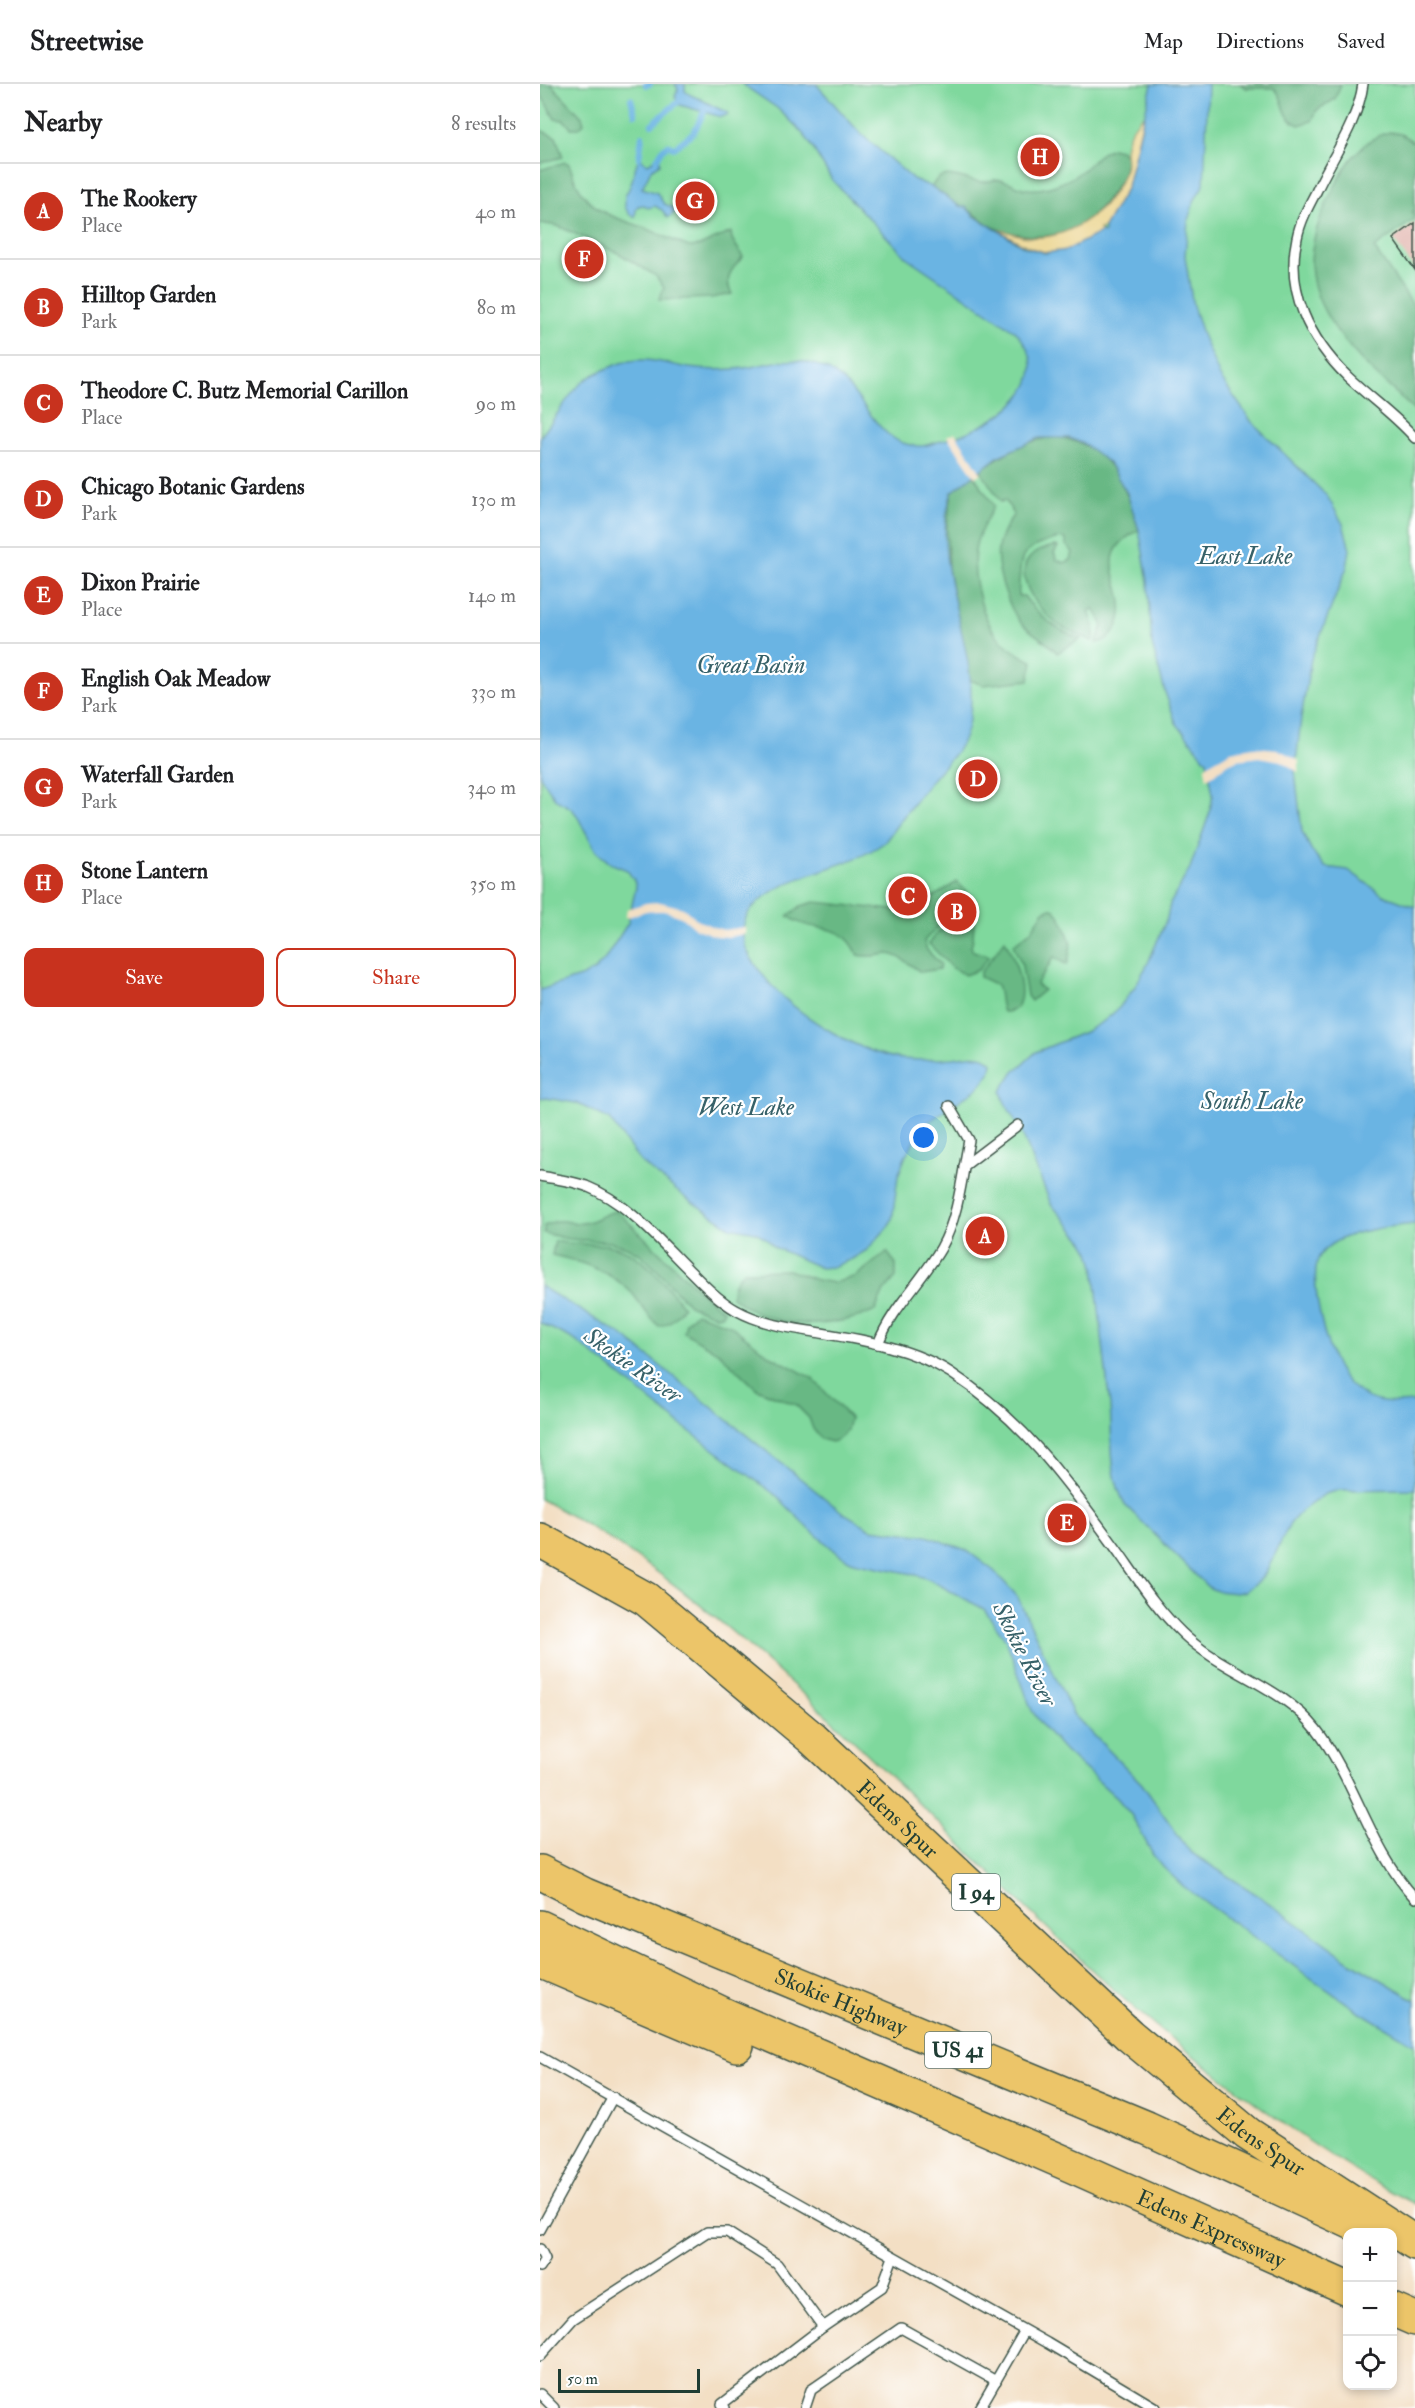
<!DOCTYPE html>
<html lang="en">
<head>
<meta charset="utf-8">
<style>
	body { margin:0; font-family:"IM FELL Double Pica",serif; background:#f6f6f6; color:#202124 }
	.controls { position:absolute; right:18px; bottom:18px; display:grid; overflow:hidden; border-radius:12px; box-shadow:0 3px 9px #0003 }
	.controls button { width:54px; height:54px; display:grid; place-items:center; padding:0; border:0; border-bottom:2px solid #e0e0e0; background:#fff; color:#202124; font:30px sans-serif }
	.scale { position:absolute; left:18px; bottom:15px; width:142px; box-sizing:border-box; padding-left:6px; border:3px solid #1f3d34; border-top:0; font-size:16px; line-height:21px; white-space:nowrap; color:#1f3d34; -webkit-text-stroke:4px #fff; paint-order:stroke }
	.you { position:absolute; left:384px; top:1054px; width:21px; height:21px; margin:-15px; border:4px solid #fff; border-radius:50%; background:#1a73e8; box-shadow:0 0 0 9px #1a73e833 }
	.badge { display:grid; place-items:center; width:39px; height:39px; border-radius:50%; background:#c8321e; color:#fff; font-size:20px; font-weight:700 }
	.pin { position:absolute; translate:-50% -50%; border:3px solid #fff; box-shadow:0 2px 6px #0006 }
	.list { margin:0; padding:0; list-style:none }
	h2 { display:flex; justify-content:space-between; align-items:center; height:78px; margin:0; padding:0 24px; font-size:26px }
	h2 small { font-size:20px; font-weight:400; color:#757577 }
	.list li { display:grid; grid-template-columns:39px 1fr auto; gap:18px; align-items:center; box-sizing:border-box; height:96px; padding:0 24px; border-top:2px solid #e0e0e0 }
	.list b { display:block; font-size:22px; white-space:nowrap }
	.list p { margin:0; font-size:20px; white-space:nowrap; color:#757577 }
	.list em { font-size:20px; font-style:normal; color:#757577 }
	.actions { display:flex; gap:12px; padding:18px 24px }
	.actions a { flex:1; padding:14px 0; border:2px solid #c8321e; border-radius:12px; text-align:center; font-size:21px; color:#c8321e }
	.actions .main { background:#c8321e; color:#fff }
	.icon { flex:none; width:33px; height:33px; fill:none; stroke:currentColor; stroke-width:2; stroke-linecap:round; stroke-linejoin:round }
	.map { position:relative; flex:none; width:875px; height:2324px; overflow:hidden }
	header { display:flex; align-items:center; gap:36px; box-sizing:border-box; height:84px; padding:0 30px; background:#fff; border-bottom:2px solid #e0e0e0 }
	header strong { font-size:28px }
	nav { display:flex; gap:33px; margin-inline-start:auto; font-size:21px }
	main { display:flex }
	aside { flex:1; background:#fff }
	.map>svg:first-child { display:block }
	.green { fill:#7fd89d; stroke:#4f8a68; stroke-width:1.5 }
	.forest { fill:#67b884; stroke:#437a5c; stroke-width:1.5 }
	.sand { fill:#eeda9e; stroke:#868c69; stroke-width:1.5 }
	.water { fill:#6bb4e3; stroke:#45788c; stroke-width:1.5 }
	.pier { fill:#f3dfc4 }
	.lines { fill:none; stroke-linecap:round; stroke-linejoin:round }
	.stream { stroke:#6bb4e3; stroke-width:6 }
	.building { fill:#daa198 }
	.service-casing { stroke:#3f554a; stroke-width:12 }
	.motorway-casing { stroke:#3f554a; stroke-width:36 }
	.service { stroke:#fff; stroke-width:9 }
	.motorway { stroke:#ecc569; stroke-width:33 }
	.labels { text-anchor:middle; stroke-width:4.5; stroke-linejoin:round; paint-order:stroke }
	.shield { fill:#fff; stroke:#627771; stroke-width:1.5 }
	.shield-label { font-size:21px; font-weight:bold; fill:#1f3d34 }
	.street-label { font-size:22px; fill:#1f3d34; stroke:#fff }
	.water-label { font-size:24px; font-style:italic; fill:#366169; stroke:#fff }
</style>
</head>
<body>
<header>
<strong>Streetwise</strong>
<nav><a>Map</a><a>Directions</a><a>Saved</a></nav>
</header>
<main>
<aside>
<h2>Nearby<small>8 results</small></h2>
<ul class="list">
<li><span class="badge">A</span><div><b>The Rookery</b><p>Place</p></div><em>40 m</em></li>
<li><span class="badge">B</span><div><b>Hilltop Garden</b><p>Park</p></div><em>80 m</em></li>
<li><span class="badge">C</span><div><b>Theodore C. Butz Memorial Carillon</b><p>Place</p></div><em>90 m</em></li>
<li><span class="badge">D</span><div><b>Chicago Botanic Gardens</b><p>Park</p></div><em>130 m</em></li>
<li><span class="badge">E</span><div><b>Dixon Prairie</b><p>Place</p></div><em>140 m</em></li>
<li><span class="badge">F</span><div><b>English Oak Meadow</b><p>Park</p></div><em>330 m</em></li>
<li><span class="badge">G</span><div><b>Waterfall Garden</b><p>Park</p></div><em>340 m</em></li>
<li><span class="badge">H</span><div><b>Stone Lantern</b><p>Place</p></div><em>350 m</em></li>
</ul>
<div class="actions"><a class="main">Save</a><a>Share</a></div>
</aside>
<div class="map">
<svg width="875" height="2324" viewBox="0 0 875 2324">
	<rect width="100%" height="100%" fill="#fff"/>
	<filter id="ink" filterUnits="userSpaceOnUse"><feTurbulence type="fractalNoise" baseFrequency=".0167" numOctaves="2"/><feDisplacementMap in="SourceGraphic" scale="12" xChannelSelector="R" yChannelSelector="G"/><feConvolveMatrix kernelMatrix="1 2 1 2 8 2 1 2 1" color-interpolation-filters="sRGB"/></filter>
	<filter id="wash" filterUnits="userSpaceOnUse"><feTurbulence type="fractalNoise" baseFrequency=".008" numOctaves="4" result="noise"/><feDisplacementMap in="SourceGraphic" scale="24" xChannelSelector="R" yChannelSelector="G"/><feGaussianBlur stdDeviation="1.35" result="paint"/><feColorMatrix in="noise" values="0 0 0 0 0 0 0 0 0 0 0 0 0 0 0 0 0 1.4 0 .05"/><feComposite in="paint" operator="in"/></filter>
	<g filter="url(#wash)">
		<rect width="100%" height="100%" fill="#f3dfc4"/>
		<path class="green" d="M 0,0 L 875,0 L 875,2120 C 807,2086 745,2042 685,1996 C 648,1968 610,1939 575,1907 C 471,1814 375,1712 272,1618 C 188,1542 101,1466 0,1415 Z"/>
		<g class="forest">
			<polygon points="0,0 11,0 42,33 44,39 39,44 31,44 24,36 15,35 0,9"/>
			<path d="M 700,0 L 801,0 L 795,15 L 777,26 L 772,37 L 759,41 C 739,32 748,18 734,4 L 706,4 Z"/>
			<polygon points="0,46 16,53 23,73 0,79"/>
			<path d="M 850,48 L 861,50 L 875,59 L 875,126 L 872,128 L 875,135 L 834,164 L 875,224 L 875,328 C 863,314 849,303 835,290 C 824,280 814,268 804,256 C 761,203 763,163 794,104 C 806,80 822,54 850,48 Z"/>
			<path d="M 572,64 L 580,66 L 586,71 C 587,91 575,105 563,120 C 536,151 507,158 468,148 C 462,146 456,145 451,142 C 441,137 430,123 421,123 L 392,103 C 400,80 426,98 442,98 C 448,98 454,95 461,96 C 470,97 478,104 487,105 C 506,107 528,98 543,86 C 556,76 554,71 572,64 Z"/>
			<path d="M 25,78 L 29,80 C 33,90 35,100 44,111 C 60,132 82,135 105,144 C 120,150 134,157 149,163 L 159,162 L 191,148 L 192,155 L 203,173 C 192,184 183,195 192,210 L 171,214 L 119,216 L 124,204 L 116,192 L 80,170 L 18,142 L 0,139 L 0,86 Z"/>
			<path d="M 516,353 C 570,360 585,400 599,446 C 545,474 594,504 578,541 C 576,546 571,551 567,556 L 556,559 L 563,542 L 554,524 L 549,527 L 554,542 L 554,555 L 552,557 C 541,551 527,547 517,540 C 488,518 461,470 516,462 L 518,463 L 514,469 L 517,476 L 524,479 L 531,476 L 533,468 L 526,461 L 526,455 C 517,452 487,463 483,473 C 480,478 478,506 479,512 L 484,512 C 500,533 516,546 541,555 L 517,569 C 506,556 491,549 481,539 C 468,524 455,484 458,464 C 460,451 467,441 474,430 L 465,416 L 461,418 L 440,386 C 463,370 487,355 516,353 Z"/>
			<path d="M 433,390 L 454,422 C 448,433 439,448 436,461 C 433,475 434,489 437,503 C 445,542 457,560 493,578 L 489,596 L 443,601 L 430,596 L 408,484 L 407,441 L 412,408 Z"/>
			<path d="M 417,798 L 435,816 C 432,832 436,848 431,863 L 433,867 L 449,872 L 438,886 L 425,891 L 412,884 L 389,860 L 396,850 L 419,833 L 416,825 L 409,827 L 406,834 L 384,857 L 387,866 L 401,881 L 399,885 L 381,888 C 371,882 359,870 347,870 C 336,871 329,874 318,871 C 301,833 273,852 248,832 L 261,822 L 275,818 L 362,827 L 381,821 Z"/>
			<path d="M 511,824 C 520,827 527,847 530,856 C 532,864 529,873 527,881 L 514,873 L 496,901 L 504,906 L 491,917 L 487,912 L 481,878 L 473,861 L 492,846 L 504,827 Z"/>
			<path d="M 465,856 C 474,872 497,929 463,928 C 459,919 461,911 457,901 L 440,893 L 440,889 Z"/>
			<path d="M 77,1127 L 165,1212 L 184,1227 L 181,1231 L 176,1232 L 149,1221 L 118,1187 L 100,1170 L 87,1163 L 70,1158 L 28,1155 L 4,1149 L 4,1142 C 24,1132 22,1139 41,1139 C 54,1139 64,1128 77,1127 Z"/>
			<path d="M 15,1157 C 32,1161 50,1159 67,1161 C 103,1167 121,1196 143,1222 C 138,1232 131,1240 119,1242 C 108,1233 101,1220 92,1209 C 72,1188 40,1177 12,1171 Z"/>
			<path d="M 347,1168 L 356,1180 L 356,1193 L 344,1207 L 335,1227 C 289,1246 232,1246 192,1213 C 191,1202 196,1195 204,1187 L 248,1186 L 277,1196 L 294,1199 L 316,1192 Z"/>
			<polygon points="156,1229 190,1241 229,1271 272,1294 310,1334 307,1346 300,1354 292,1358 281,1355 273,1345 269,1334 256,1321 217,1305 179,1269 144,1248 146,1238"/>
		</g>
		<path class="sand" d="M 604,31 L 587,103 L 564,144 L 559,145 L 561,148 C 518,178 501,173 459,146 C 470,147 480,153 491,153 C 531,156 573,123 585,85 C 587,79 585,73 585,67 C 586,52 594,40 604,31 Z"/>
		<g class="water">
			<path d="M 135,0 L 145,0 L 145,7 C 154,15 156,12 164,17 C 171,21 179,25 188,29 L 187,31 L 181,33 L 140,21 L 135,13 L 138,5 Z"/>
			<path d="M 202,0 L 276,0 L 321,50 L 373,95 L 392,103 L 421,123 L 426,123 L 434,132 L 485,163 L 505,169 L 527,166 L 561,148 L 564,149 L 564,144 L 587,103 L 612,0 L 668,0 L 664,101 L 655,115 L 648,136 L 645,172 L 653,222 L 663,253 L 680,293 L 711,337 L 787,412 L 803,440 L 810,465 L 807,483 L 771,575 L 761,634 L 755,688 L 762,748 L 772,767 L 785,783 L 808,786 L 843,811 L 875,823 L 875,1140 C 848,1143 799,1146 781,1170 C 766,1190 786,1267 800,1288 C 805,1297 813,1304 822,1310 C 837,1321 857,1319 875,1318 L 875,1405 L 800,1406 L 785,1410 L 760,1428 L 750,1440 L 726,1488 L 719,1497 L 705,1507 L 696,1509 L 677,1507 L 668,1503 L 586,1422 C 568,1391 573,1356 570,1322 C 565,1275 559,1229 554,1183 L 550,1168 L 544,1158 L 511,1120 L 481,1047 L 464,1017 L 461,1007 L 472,990 L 496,968 L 545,948 L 564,937 L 579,924 L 596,901 L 608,879 L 627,834 L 630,820 L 650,784 L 669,731 L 673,711 L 667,677 L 636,639 L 625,608 L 612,560 L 608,497 L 599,446 L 587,409 L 569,379 L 544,360 L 529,354 L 499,354 L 459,372 L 412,408 C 384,488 451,575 425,652 C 419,668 406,679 395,692 C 378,713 361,735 345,758 C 306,787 251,786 215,821 C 199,836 200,856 211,874 C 218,884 225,895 233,903 C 262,934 321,970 363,975 C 380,977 396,975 413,974 C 422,973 432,970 440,972 C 445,973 449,975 452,979 L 450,989 L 438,1004 L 387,1039 L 377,1052 L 366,1071 L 358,1092 L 352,1136 L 347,1144 L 327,1166 L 312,1175 L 292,1183 L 281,1184 L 234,1163 L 226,1154 L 216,1148 L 190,1143 L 146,1114 L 101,1078 L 69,1035 L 36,1019 L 0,1013 L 0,906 L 43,892 L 55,886 L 65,875 L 88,839 L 96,803 L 94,796 L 87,786 L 70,779 L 56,767 L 36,730 L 31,724 L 16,716 L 0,692 L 0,353 C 14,337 30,307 45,296 C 53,290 64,286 73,282 C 100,270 123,279 149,284 C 163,286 179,286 194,285 C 217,284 238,274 261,277 C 272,279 286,284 295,290 C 326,312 338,364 382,362 C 390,361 400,357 408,355 C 455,341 524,300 475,247 L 366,173 L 292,96 L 268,56 L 256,42 L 237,24 Z"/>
			<path d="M 99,74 L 108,80 L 115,75 L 120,76 L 120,80 L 111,86 L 102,104 L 117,109 L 124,120 L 132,123 L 135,128 L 128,134 L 122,126 L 115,122 L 108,124 L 104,121 L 98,122 L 96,126 L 95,133 L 89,130 L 85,123 L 85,111 C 94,101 93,85 99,74 Z"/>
			<polygon points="0,1202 82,1251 302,1428 331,1445 387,1452 426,1466 454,1487 477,1512 533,1630 602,1700 650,1768 716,1810 810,1877 875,1916 875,1961 814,1924 768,1892 643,1802 624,1784 613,1771 592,1732 578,1715 525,1667 505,1645 492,1627 466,1556 444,1525 388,1495 373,1490 313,1478 300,1471 267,1443 237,1412 137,1338 67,1281 33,1255 0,1239"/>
		</g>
		<g class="pier">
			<polygon points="415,349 441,389 435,393 407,352"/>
			<polygon points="714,663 737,665 755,674 759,677 758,688 741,677 719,673 697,676 686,681 667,695 665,683 670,679 691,667"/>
			<polygon points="120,818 143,824 159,837 176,844 184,846 205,843 205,850 188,853 176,852 156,845 143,834 126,827 106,827 86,834 87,825 106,819"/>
		</g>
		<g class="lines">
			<g class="stream">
				<polyline points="106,1 110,0"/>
				<polyline points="91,15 95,30"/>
				<polyline points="112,40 138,18"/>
				<polyline points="99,74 102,52"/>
				<polyline points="117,75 123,65 128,61 134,64 154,48 164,28"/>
			</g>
		</g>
		<g id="blocks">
			<polygon class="building" points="875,139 875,186 853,155"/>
		</g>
	</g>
	<g filter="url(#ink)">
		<use href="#blocks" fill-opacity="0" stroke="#3f554a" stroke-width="1.5"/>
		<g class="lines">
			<g class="service-casing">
				<g id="service">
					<path d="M 823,0 C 818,38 792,73 776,108 C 768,123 760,138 757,154 C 745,208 770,256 808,293 C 830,314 855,331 875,354"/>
					<polyline points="424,1082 478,1041"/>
					<path d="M 0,1092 C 15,1095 32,1097 46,1102 C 88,1119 116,1153 147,1184 C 162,1199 177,1215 196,1226 C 223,1241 252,1244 281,1249 C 325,1256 374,1265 411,1289 C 485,1337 529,1400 580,1470 C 599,1497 618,1526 642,1549 C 682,1588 741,1601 776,1645 C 816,1697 830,1766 875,1814"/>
					<path d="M 338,1260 C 352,1224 382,1197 401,1164 C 419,1132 422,1091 429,1056 L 409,1022"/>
					<polyline points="0,1973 507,2259 616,2324"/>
					<polyline points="0,2146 73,2013"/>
					<polyline points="0,2165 5,2175 0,2183"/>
					<polyline points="283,2243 342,2203 353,2173"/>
					<polyline points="0,2272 33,2235 167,2148 187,2148 237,2180 283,2243 182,2320 185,2324"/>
					<polyline points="0,2310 14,2324"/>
					<polyline points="265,2324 271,2306 361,2244 456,2297"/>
					<polyline points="440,2324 484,2248"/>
				</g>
			</g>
			<g class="motorway-casing">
				<g id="motorway">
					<path id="s1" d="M 0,1456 L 106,1515 L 273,1655 L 589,1951 L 708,2050 L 875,2159"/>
					<path id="s2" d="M 0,1788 L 45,1811 L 607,2044 L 815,2140"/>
					<path id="s3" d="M 0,1843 L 185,1931 L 537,2084 L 808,2205"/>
					<polyline points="0,1877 197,1961"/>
					<polyline points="852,2225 875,2235"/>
				</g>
			</g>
			<use href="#service" class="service"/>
			<use href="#motorway" class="motorway"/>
		</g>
	</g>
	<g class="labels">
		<g class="shield">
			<rect x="412" y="1790" width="48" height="36" rx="4.5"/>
			<rect x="385" y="1948" width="66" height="36" rx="4.5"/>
		</g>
		<g class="shield-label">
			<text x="436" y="1815">I 94</text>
			<text x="418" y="1973">US 41</text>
		</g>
		<g class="street-label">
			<text dy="8" stroke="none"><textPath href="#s1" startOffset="456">Edens Spur</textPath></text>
			<text dy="8" stroke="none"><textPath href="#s2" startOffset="328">Skokie Highway</textPath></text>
			<text dy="8" stroke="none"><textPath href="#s1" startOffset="942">Edens Spur</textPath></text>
			<text dy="8" stroke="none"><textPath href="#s3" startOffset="736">Edens Expressway</textPath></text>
		</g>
		<g class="water-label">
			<text x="705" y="480">East Lake</text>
			<text x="211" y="589">Great Basin</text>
			<text x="712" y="1025">South Lake</text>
			<text x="206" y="1031">West Lake</text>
			<text transform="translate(93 1281) rotate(35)" y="8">Skokie River</text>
			<text transform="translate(485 1570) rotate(63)" y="8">Skokie River</text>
		</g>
	</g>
</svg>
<div class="controls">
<button>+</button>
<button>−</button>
<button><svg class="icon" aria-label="locate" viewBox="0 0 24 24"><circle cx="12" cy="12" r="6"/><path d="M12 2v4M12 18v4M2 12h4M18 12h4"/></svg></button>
</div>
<div class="scale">50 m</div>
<div class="you"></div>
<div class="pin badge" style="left:445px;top:1152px">A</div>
<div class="pin badge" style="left:417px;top:828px">B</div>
<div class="pin badge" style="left:368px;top:812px">C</div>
<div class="pin badge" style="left:438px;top:695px">D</div>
<div class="pin badge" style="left:527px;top:1439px">E</div>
<div class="pin badge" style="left:44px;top:175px">F</div>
<div class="pin badge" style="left:155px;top:117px">G</div>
<div class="pin badge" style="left:500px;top:73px">H</div>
</div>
</main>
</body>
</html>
